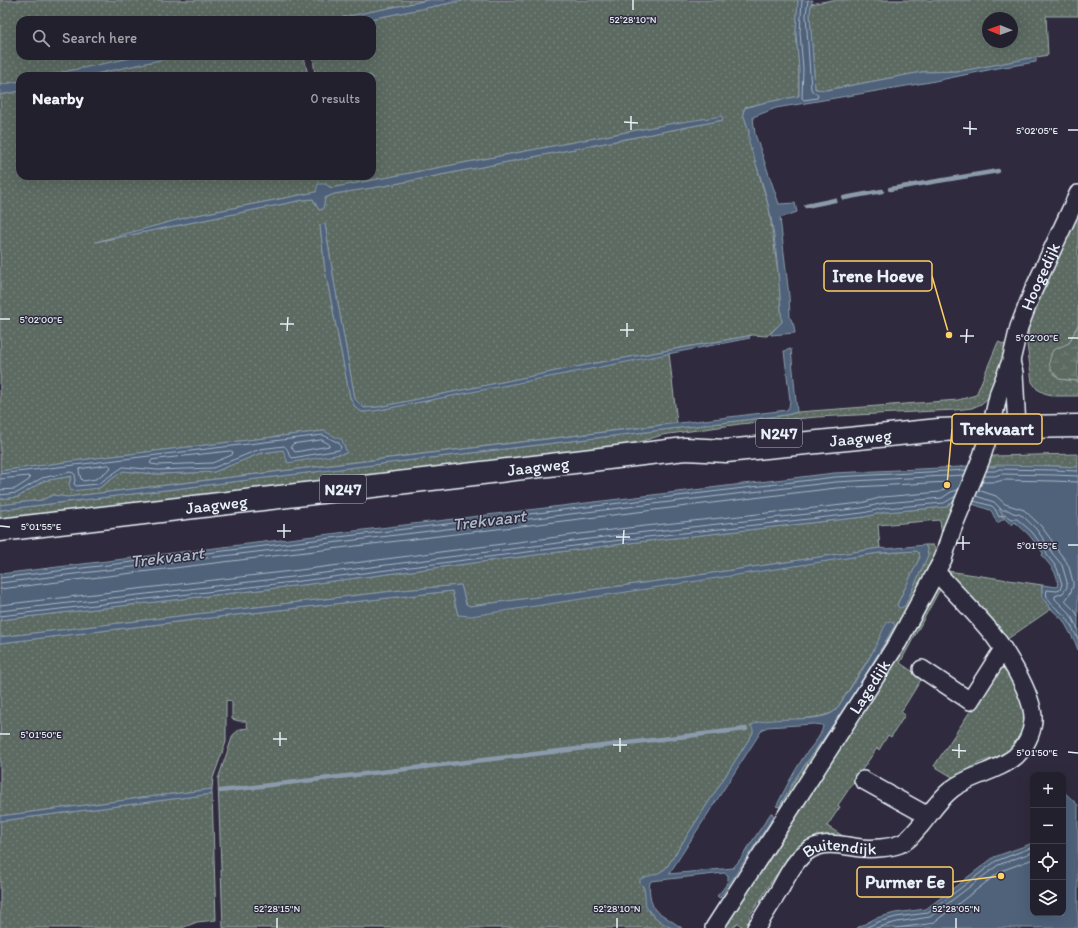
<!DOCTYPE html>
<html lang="en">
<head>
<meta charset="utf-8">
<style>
	body { margin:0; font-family:Itim,sans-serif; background:#2f2d3a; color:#f1f3f6 }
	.controls { position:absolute; right:12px; bottom:12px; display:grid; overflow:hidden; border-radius:8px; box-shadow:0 4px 16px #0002 }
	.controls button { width:36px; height:36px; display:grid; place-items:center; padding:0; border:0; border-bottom:1px solid #403e4a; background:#23202e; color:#f1f3f6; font:20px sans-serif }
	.compass { position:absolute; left:982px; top:12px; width:36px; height:36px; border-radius:50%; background:#23202e; box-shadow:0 4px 16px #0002; rotate:271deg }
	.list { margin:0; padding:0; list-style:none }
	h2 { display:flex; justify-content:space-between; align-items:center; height:52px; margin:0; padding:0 16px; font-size:17px }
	h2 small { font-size:13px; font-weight:400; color:#a3a3aa }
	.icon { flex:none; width:22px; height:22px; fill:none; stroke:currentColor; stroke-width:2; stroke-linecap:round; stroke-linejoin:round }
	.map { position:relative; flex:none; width:1078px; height:928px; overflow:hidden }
	.search { position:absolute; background:#23202e; box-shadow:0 4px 16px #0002; left:16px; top:16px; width:360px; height:44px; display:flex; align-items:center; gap:10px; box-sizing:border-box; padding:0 14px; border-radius:12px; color:#a3a3aa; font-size:15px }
	.panel { position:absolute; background:#23202e; box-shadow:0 4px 16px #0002; left:16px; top:72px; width:360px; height:108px; border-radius:12px }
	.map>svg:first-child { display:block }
	.grass { fill:url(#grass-dots); stroke:#a2aead; fill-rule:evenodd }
	.wetland { fill:url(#wetland-marsh); stroke:#a2aead }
	.water { fill:#4f627a; stroke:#8c9bac }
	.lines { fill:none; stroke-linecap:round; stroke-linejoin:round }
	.shore { stroke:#abb8c6; stroke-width:1 }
	.stream { stroke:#8c9bac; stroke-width:4.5 }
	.minor-casing { stroke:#e8f1f8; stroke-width:20 }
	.major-casing { stroke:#e8f1f8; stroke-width:25 }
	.minor { stroke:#2f2a3d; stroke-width:17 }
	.major { stroke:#2f2a3d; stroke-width:22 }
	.ticks { fill:none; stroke:#e8f1f8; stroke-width:1.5 }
	.labels { text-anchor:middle; stroke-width:3; stroke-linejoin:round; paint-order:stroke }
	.shield { fill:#2f2a3d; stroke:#b0b5c0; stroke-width:1 }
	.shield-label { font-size:16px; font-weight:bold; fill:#e8f1f8 }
	.street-label { font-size:17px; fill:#e8f1f8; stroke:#2f2a3d }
	.water-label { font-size:18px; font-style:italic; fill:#abb8c6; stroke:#2f2a3d }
	.ticks-label { font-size:10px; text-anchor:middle; fill:#e8f1f8; stroke:#2f2a3d; stroke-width:3; stroke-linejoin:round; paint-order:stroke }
	.leader { fill:none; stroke:#ffd166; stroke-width:1.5 }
	.callout-dot { fill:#ffd166; stroke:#2f2a3d; stroke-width:1.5 }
	.callout { fill:#2f2a3d; stroke:#ffd166; stroke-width:1.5 }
	.callout-label { font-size:18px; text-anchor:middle; font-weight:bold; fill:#e8f1f8 }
</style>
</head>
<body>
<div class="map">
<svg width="1078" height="928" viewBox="0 0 1078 928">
	<defs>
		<pattern id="grass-dots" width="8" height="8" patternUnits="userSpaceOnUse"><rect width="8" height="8" fill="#5b6b62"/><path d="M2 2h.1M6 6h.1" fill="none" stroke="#738179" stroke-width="1.8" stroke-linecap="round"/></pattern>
		<pattern id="wetland-marsh" width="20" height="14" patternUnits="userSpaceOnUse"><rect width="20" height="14" fill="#5b6b62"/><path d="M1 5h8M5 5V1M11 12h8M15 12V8" fill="none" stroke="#738179"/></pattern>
	</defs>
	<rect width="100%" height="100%" fill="#2f2a3d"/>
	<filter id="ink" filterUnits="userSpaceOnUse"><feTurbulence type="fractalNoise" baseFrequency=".025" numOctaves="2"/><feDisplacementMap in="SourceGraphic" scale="8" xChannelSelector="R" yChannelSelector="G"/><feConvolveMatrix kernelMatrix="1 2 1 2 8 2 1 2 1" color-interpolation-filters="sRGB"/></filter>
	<g filter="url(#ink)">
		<g class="grass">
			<polygon points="0,0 429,0 329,20 20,20 20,56 141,56 44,76 20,76 20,81 0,85"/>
			<path d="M 466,0 L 798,0 L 796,32 L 799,68 L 799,96 L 763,103 L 745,107 L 743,113 L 749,131 L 750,143 L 769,208 L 779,280 L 782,322 L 767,336 L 753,335 L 591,364 L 379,407 L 364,408 L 355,399 L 334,281 L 325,224 L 320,225 L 325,270 L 350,397 L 355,407 L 362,412 L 374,411 L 669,353 L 677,423 L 67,497 L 53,495 L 42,500 L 0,505 L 0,499 L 18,497 L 43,481 L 72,476 L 69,484 L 99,488 L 123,471 L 157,474 L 214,472 L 261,453 L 283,450 L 324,431 L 96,458 L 0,471 L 0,95 L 20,91 L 20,176 L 372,176 L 372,76 L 315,76 L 313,56 L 372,56 L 372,20 L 365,20 ZM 723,120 L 384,186 L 334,194 L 325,198 L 323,208 L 319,210 L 313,199 L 303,200 L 105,240 L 192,216 L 316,192 L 325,184 L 331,188 L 669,124 Z"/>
			<path d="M 832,0 L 1078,0 L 1078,16 L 1046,16 L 1048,55 L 962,71 L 922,72 L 826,90 L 815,89 L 810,15 L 811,4 ZM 988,18 L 1012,18 L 1012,42 L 988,42 Z"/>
			<polygon points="178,56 304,56 308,76 86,76"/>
			<polygon points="1078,212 1078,325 1069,343 1059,379 1078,381 1078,396 1055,396 1044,393 1037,389 1032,382 1027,344 1029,326 1031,314"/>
			<polygon points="998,342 1006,345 992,391 987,399 981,404 972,408 955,410 817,417 740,424 662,435 630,445 0,519 0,510 786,415 798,412 958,400 976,395"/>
			<polygon points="1078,454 1078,467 1054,466 995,467 985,467 989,458 994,456"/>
			<polygon points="955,500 942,536 940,520 878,525 880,548 666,580 470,606 466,604 461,585 402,590 0,637 0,620 302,585 629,543 864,517 885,512 946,507"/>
			<path d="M 925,545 L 933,545 L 938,555 L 891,645 L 781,808 L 779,807 L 797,776 L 826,735 L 860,684 L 894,627 L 876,647 L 836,710 C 826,720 773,720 756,723 L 753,733 L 667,867 L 661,872 L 650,877 L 640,883 C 648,890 643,904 650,912 C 656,921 669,924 678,928 L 223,928 L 218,779 L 233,735 L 240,729 L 248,728 L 246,721 L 239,721 L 232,719 L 232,701 L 226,700 L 226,742 L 213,778 L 212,789 L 0,816 L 0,643 L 252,613 L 452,591 L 458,615 L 879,553 L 917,551 L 919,553 L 920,557 L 897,605 L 905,606 L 928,555 L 927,549 Z"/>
			<polygon points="948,571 1042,585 1042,597 1051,609 1006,640"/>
			<polygon points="938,585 961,608 959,609 944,592 941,590 939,591 900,663 922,678 901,712 905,715 891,737 888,735 879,750 877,748 838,805 840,807 827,826 843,836 842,839 782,874 776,875 749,917 751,924 748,928 744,928 737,923 734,928 719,928"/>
			<polygon points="1003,668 1007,668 1027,715 1020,743 999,759 991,759 981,762 971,767 968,774 954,778 934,766 994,675 998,671"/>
			<polygon points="212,794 216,920 197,922 182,928 0,928 0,821"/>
		</g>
		<path class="wetland" d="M 1078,325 L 1078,381 L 1059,379 C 1048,367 1047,365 1053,350 L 1069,343 Z"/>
		<g class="water">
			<polygon points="429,0 466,0 365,20 329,20"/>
			<path d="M 798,0 L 813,0 L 811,4 L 810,15 L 815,89 L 827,90 L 922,72 L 962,71 L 1036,57 L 1036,62 L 998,68 L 930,82 L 776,108 L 753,117 L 755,134 L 779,204 L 795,203 L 797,212 L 780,218 L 789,296 L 790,317 L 794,326 L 795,333 L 771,335 L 771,333 L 782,322 C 779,285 777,244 769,208 C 764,186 756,164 749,143 L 749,131 L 743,113 L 745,108 L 763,103 L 799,96 L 799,69 L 796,32 Z"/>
			<polygon points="141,56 178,56 86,76 44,76"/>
			<polygon points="20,81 20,91 0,95 0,85"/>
			<polygon points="722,116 723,120 384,186 334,194 325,198 323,209 319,210 313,199 303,200 95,242 192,216 316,192 318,184 325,184 331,188 669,124"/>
			<polygon points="325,224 334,281 355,399 364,408 379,407 591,364 749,336 750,338 374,411 362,412 355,407 350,397 325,270 320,225"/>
			<polygon points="791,349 797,412 786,415 0,510 0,505 42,500 53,495 67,497 159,486 787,410 789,407 790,400 784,351"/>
			<polygon points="324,431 342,440 347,453 288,463 283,450 261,453 214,472 157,474 123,471 99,488 71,491 69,484 72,476 43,481 18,497 0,499 0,471 96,458"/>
			<path d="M 996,465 L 1054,466 L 1078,467 L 1078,650 L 1075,642 L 1063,620 L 1051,609 L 1042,597 L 1042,585 L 1057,587 C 1060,575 1050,565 1042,556 L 1043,553 L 1029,535 L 1015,522 L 1012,525 L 1006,520 L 1000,509 L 999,509 L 1004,519 L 997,523 L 992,512 L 990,510 L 958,499 L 955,500 L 946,507 L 885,512 L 864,517 L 629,543 L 302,585 L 0,620 L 0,574 L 834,473 L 961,467 L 964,466 L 995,467 Z"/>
			<polygon points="925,545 927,549 928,555 905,606 900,608 898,607 897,605 920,557 919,553 917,551 879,553 471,616 458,615 452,591 252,613 0,643 0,637 402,590 461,585 466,604 470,606 666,580 880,548 886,549"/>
			<path d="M 889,621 L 891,621 L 895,625 L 894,627 L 860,684 L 826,735 L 797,776 L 779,807 L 776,806 L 777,805 C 785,789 793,773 803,758 C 810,747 821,738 823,726 L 822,725 L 814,724 L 767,727 L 762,730 L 669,874 L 733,868 L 739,861 L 771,813 L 772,813 L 774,816 L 720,898 L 717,896 C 722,890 729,884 728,875 L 724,873 L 651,881 C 647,886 651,904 655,910 L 682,928 C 679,928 676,928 673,928 C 666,927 648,913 646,906 C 644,898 647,888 640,883 L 640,879 C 650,875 659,875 667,867 L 753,733 L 753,729 L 751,726 L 752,725 C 771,714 821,725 836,710 C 849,690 867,665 877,643 C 881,636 883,626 889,621 Z"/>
			<polygon points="212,789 212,794 0,821 0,816"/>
			<polygon points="1063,791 1078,805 1078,928 857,928 876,918 895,913 926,909 994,857 1033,843 1033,913 1063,913"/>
		</g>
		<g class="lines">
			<g class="shore">
				<polyline points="802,0 800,32 803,69 802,98 804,100 817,98 818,96 817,94 813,92 811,89 806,15 808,0"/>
				<polygon points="322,440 329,444 329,446 295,452 294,451 291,446 293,444"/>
				<polygon points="231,451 233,452 232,455 212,463 158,465 151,464 150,463 152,460"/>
				<polygon points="109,465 111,467 110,469 96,479 83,481 81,479 79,471 80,469"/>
				<polyline points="986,471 995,471 999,469 1054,470 1078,471"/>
				<path d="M 0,474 L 323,435 L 339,443 L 341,448 L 339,450 L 292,458 C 288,455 289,449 284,446 L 260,449 L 213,468 L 158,470 L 123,467 L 98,484 L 76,486 L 74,484 C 75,479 78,473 70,472 L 42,478 L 17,493 L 0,495"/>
				<polyline points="984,476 995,476 1001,474 1054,475 1078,476"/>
				<polyline points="0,479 28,476 30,478 29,480 15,489 0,490"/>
				<polyline points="982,482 996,482 1003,480 1054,481 1078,482"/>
				<polyline points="978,490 996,496 1005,504 1024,510 1041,526 1055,545 1058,551 1066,561 1069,567 1073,582 1073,586 1070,594 1065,601 1075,611 1078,616"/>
				<polyline points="976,496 994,502 1002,510 1008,510 1013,513 1019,514 1024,517 1036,529 1050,548 1052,553 1062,565 1067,582 1067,587 1063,593 1055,596 1055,599 1070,614 1078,629"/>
				<path d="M 974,501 L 992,506 L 995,509 L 999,517 L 1005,515 L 1011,519 L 1017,519 L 1032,532 L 1046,551 L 1047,555 L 1057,568 L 1062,584 L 1060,590 L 1057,591 L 1047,590 C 1043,601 1060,610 1066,617 C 1071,624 1074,632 1078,639"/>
				<polyline points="0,578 835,477 966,470"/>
				<polyline points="0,583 835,482 964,475"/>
				<polyline points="0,589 836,488 948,482 950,484 949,486 940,492 883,497 861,503 627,528 300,570 0,605"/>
				<polyline points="0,611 301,576 628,534 862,508 884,503 942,498 951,492 958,490"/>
				<polyline points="0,616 301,581 629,539 863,513 885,508 944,503 956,496"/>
				<polyline points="865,928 878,922 896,917 928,913 996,861 1033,847"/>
				<polyline points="876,928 897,922 930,917 998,865 1033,852"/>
				<polyline points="896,928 928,924 933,923 1001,871 1033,859"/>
			</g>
			<g class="stream">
				<polyline points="890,189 998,171"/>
				<polyline points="844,198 882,191"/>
				<polyline points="806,206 835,200"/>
				<polyline points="220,791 746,729"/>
			</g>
			<g class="minor-casing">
				<g id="minor">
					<polyline points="1011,362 1014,373 1017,427"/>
					<polyline points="922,669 970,701 1003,649"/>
					<polyline points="863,780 928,816"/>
					<path id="s1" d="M 714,928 L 898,642 L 943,559 L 952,530 L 981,459 L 991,428 L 999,392 L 1011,361 L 1019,327 L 1033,291 L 1078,194"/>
					<path id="s2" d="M 756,928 C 764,915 772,902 780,889 C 787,876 797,856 811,849 C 827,840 844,846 861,848 C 872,849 890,848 900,844 C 909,841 914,832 920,826 C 930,814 939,799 952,789 C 970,775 999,771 1016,756 C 1025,747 1032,734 1033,721 C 1035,696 1002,644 985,625 C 969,607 952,589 936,572"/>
				</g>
			</g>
			<g class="major-casing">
				<g id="major">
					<path id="s3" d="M 0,530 L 685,449 L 726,451 L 939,430 L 1017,427 L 1078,426"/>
				</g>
			</g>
			<use href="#minor" class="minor"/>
			<use href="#major" class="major"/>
		</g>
	</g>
	<path class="ticks" d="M 633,10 L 633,0M 624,122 L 638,123M 963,128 L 977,129M 631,130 L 631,116M 1068,130 L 1078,130M 970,135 L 970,121M 0,319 L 10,319M 280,324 L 294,324M 620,330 L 634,330M 287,331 L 288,317M 960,336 L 974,336M 627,337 L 627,323M 1068,338 L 1078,338M 966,343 L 967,329M 0,526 L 10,527M 277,531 L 291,531M 616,537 L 630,537M 284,538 L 284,524M 956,543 L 970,543M 623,544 L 624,530M 1068,545 L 1078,545M 963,550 L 963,536M 0,734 L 10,734M 273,739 L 287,739M 613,745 L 627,745M 280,746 L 280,732M 952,750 L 966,751M 620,752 L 620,738M 1068,752 L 1078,753M 959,758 L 959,744M 277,928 L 277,918M 617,928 L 617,918M 956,928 L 956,918"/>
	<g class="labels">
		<g class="shield">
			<rect x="756" y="419" width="46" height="28" rx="3"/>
			<rect x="320" y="475" width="46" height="28" rx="3"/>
		</g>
		<g class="shield-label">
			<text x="779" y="439">N247</text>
			<text x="343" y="495">N247</text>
		</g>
		<g class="street-label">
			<text dy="6" stroke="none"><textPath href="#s1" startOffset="734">Hoogedijk</textPath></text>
			<text dy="6" stroke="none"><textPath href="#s3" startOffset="866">Jaagweg</textPath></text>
			<text dy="6" stroke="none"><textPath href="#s3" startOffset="542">Jaagweg</textPath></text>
			<text dy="6" stroke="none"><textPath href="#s3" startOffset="218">Jaagweg</textPath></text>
			<text dy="6" stroke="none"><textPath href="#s1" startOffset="287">Lagedijk</textPath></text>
			<text dy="6" stroke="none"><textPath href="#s2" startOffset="126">Buitendijk</textPath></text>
		</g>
		<g class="water-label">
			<text transform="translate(489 520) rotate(-7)" y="6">Trekvaart</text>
			<text transform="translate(167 557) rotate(-7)" y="6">Trekvaart</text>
		</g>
	</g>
	<g class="ticks-label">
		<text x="633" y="23">52°28'10"N</text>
		<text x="1037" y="134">5°02'05"E</text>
		<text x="41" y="323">5°02'00"E</text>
		<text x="1037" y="341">5°02'00"E</text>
		<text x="41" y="530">5°01'55"E</text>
		<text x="1037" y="549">5°01'55"E</text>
		<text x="41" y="738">5°01'50"E</text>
		<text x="1037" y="756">5°01'50"E</text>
		<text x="277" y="912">52°28'15"N</text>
		<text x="617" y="912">52°28'10"N</text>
		<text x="956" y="912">52°28'05"N</text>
	</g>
	<path class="leader" d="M949 335L932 276M947 485L952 429M1001 876L953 882"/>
	<g class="callout-dot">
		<circle cx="949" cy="335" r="4"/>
		<circle cx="947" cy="485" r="4"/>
		<circle cx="1001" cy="876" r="4"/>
	</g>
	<g class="callout">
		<rect x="824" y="261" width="108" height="30" rx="4"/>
		<rect x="952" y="414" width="90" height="30" rx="4"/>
		<rect x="857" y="867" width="96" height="30" rx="4"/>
	</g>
	<g class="callout-label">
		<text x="878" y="282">Irene Hoeve</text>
		<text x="997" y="435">Trekvaart</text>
		<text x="905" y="888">Purmer Ee</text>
	</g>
</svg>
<div class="controls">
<button>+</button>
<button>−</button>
<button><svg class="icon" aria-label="locate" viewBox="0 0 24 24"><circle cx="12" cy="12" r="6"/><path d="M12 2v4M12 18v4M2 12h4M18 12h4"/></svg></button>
<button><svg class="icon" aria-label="layers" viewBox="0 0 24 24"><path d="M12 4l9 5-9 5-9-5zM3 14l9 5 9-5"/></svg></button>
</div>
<svg class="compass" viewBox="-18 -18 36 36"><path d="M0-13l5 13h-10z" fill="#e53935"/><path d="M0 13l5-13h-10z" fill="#a3a3aa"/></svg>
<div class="search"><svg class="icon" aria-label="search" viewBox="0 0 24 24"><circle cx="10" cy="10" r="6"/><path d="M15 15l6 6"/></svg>Search here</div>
<section class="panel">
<h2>Nearby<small>0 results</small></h2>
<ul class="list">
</ul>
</section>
</div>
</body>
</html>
